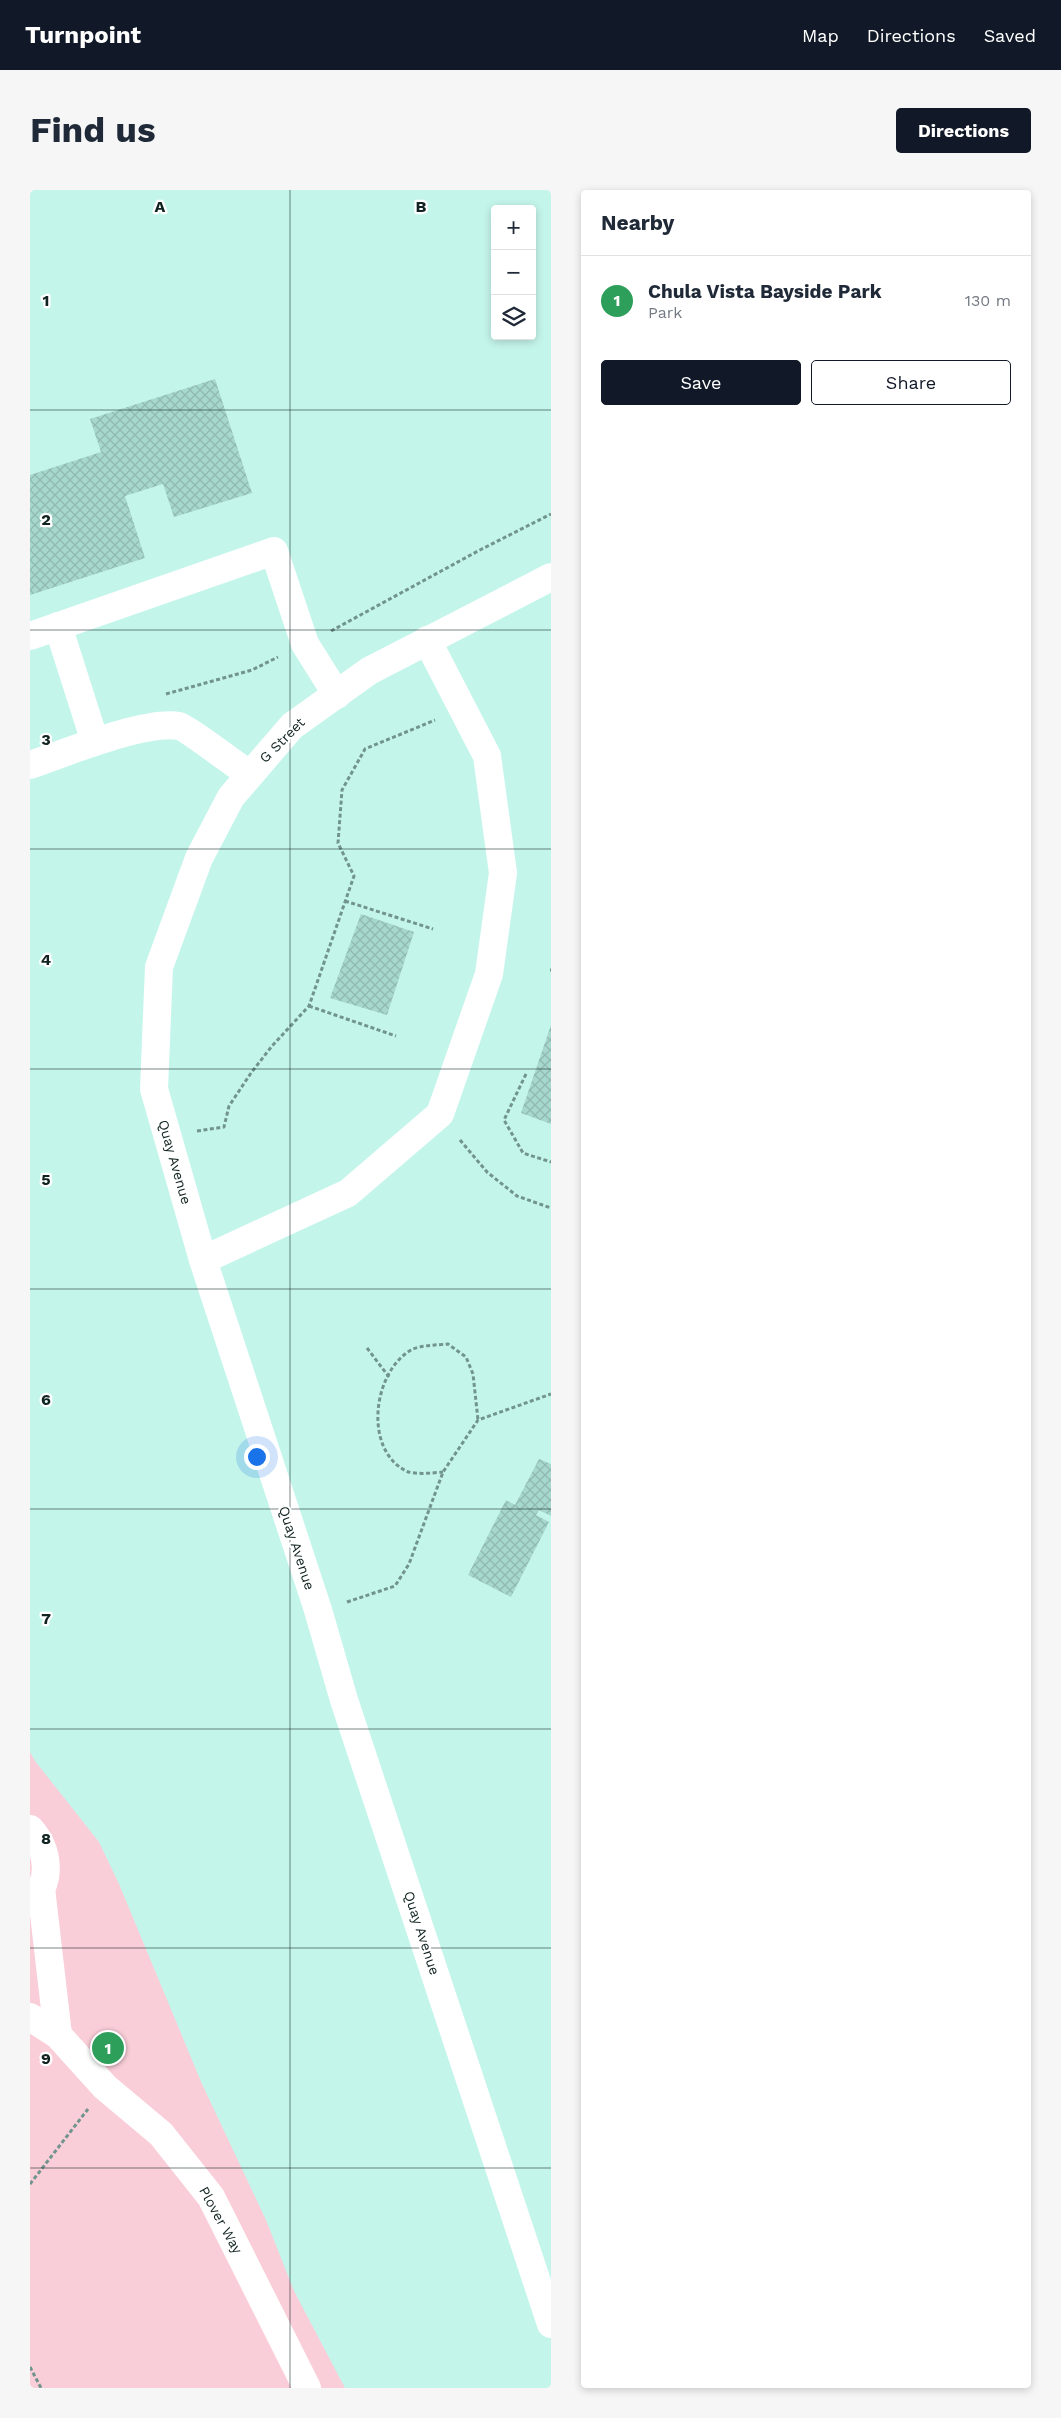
<!DOCTYPE html>
<html lang="en">
<head>
<meta charset="utf-8">
<style>
	body { margin:0; font-family:"Work Sans",sans-serif; background:#f6f6f7; color:#1f2937 }
	.controls { position:absolute; right:15px; top:15px; display:grid; overflow:hidden; border-radius:5px; box-shadow:0 2px 8px #0003 }
	.controls button { width:45px; height:45px; display:grid; place-items:center; padding:0; border:0; border-bottom:1px solid #e0e1e3; background:#fff; color:#1f2937; font:25px sans-serif }
	.you { position:absolute; left:226px; top:1266px; width:18px; height:18px; margin:-12px; border:4px solid #fff; border-radius:50%; background:#1a73e8; box-shadow:0 0 0 8px #1a73e833 }
	.badge { display:grid; place-items:center; width:32px; height:32px; border-radius:50%; background:#111827; color:#fff; font-size:16px; font-weight:700 }
	.pin { position:absolute; translate:-50% -50%; border:2px solid #fff; box-shadow:0 1px 5px #0006 }
	.list { margin:0; padding:0; list-style:none }
	h2 { display:flex; justify-content:space-between; align-items:center; height:65px; margin:0; padding:0 20px; font-size:21px }
	h2 small { font-size:16px; font-weight:400; color:#747a83 }
	.list li { display:grid; grid-template-columns:32px 1fr auto; gap:15px; align-items:center; box-sizing:border-box; height:90px; padding:0 20px; border-top:1px solid #e0e1e3 }
	.list b { display:block; font-size:19px; white-space:nowrap }
	.list p { margin:0; font-size:16px; white-space:nowrap; color:#747a83 }
	.list em { font-size:16px; font-style:normal; color:#747a83 }
	.actions { display:flex; gap:10px; padding:15px 20px }
	.actions a { flex:1; padding:11px 0; border:1px solid #111827; border-radius:5px; text-align:center; font-size:18px; color:#111827 }
	.actions .main { background:#111827; color:#fff }
	.icon { flex:none; width:28px; height:28px; fill:none; stroke:currentColor; stroke-width:2; stroke-linecap:round; stroke-linejoin:round }
	.map { position:relative; flex:none; width:521px; height:2198px; overflow:hidden; border-radius:5px }
	header { display:flex; align-items:center; gap:30px; box-sizing:border-box; height:70px; padding:0 25px; background:#111827; color:#fff }
	header strong { font-size:24px }
	nav { display:flex; gap:28px; margin-inline-start:auto; font-size:18px }
	.intro { display:flex; align-items:center; justify-content:space-between; box-sizing:border-box; height:120px; padding:0 30px }
	h1 { margin:0; font-size:35px }
	.button { padding:12px 22px; border-radius:5px; background:#111827; color:#fff; font-size:18px; font-weight:700 }
	main { display:flex; gap:30px; padding:0 30px }
	aside { flex:1; background:#fff; border-radius:5px; box-shadow:0 2px 8px #0003 }
	.map>svg:first-child { display:block }
	.green { fill:#faced9 }
	.building { fill:url(#building-cross-hatch) }
	.lines { fill:none; stroke-linecap:round; stroke-linejoin:round }
	.path { stroke:#71948d; stroke-width:3; stroke-dasharray:4 2.5; stroke-linecap:butt }
	.minor { stroke:#fff; stroke-width:28 }
	.grid { fill:none; stroke:#102320; stroke-width:1; stroke-opacity:0.55 }
	.labels { text-anchor:middle; stroke-width:4.5; stroke-linejoin:round; paint-order:stroke }
	.street-label { font-size:14px; fill:#102320; stroke:#fff }
	.grid-label { font-size:16px; text-anchor:middle; font-weight:bold; fill:#102320; stroke:#fff; stroke-width:4.5; stroke-linejoin:round; paint-order:stroke }
</style>
</head>
<body>
<header>
<strong>Turnpoint</strong>
<nav><a>Map</a><a>Directions</a><a>Saved</a></nav>
</header>
<div class="intro"><h1>Find us</h1><a class="button">Directions</a></div>
<main>
<div class="map">
<svg width="521" height="2198" viewBox="0 0 521 2198">
	<defs>
		<pattern id="building-cross-hatch" width="8" height="8" patternUnits="userSpaceOnUse" patternTransform="scale(1.25)"><rect width="8" height="8" fill="#a7d8ce"/><path d="M0 0l8 8M0 8l8-8" fill="none" stroke="#8fb9b1"/></pattern>
	</defs>
	<rect width="100%" height="100%" fill="#c4f5eb"/>
	<polygon class="green" points="0,1562 5,1571 69,1652 89,1694 172,1894 236,2030 264,2101 315,2198 0,2198"/>
	<g class="building">
		<polygon points="185,189 222,303 144,327 133,294 95,306 115,368 0,405 0,285 71,262 60,229"/>
		<polygon points="331,724 384,742 357,825 300,808"/>
		<polygon points="521,835 521,934 491,923"/>
		<polygon points="509,1269 521,1274 521,1326 509,1320 506,1325 519,1332 481,1407 438,1385 476,1310 485,1315"/>
	</g>
	<g class="lines">
		<g class="path">
			<polyline points="301,441 448,361 521,324"/>
			<polyline points="136,504 222,480 248,467"/>
			<polyline points="315,711 403,739"/>
			<polyline points="520,780 521,780"/>
			<polyline points="279,816 366,846"/>
			<polyline points="496,884 474,930 493,963 521,972"/>
			<polyline points="167,941 194,937 199,916 221,883 242,856 279,816 324,686 308,653 312,600 335,559 405,530"/>
			<polyline points="430,950 457,982 487,1006 521,1018"/>
			<polyline points="337,1158 359,1187"/>
			<path d="M 413,1282 C 403,1283 385,1285 376,1281 C 333,1259 343,1182 381,1160 C 391,1155 407,1155 418,1154 L 436,1167 L 443,1184 L 448,1230"/>
			<polyline points="317,1412 365,1396 379,1374 413,1282 448,1230 521,1204"/>
			<polyline points="0,1994 58,1919"/>
			<polyline points="0,2177 11,2198"/>
		</g>
		<g class="minor">
			<polyline points="521,387 339,481 262,536 201,607 169,668 129,777 124,899 173,1070 288,1420 314,1510 521,2134"/>
			<polyline points="28,436 65,552"/>
			<polyline points="0,446 244,361 275,454 307,505"/>
			<path d="M 0,575 C 35,563 115,530 149,536 C 157,538 207,576 219,584"/>
			<polyline points="173,1070 318,1003 410,924 459,784 473,683 457,566 397,450"/>
			<path d="M 0,1639 C 19,1660 23,1692 0,1713"/>
			<polyline points="11,1698 28,1845"/>
			<polyline points="0,1827 28,1845 75,1897 131,1944 181,2007 277,2198"/>
		</g>
	</g>
	<path class="grid" d="M 260,0 L 260,2198M 0,220 L 521,220M 0,440 L 521,440M 0,659 L 521,659M 0,879 L 521,879M 0,1099 L 521,1099M 0,1319 L 521,1319M 0,1539 L 521,1539M 0,1758 L 521,1758M 0,1978 L 521,1978"/>
	<g class="labels">
		<g class="street-label">
			<text transform="translate(252 550) rotate(-45)" y="5">G Street</text>
			<text transform="translate(145 972) rotate(74)" y="5">Quay Avenue</text>
			<text transform="translate(267 1358) rotate(72)" y="5">Quay Avenue</text>
			<text transform="translate(392 1743) rotate(72)" y="5">Quay Avenue</text>
			<text transform="translate(191 2030) rotate(61)" y="5">Plover Way</text>
		</g>
	</g>
	<g class="grid-label">
		<text x="130" y="22">A</text>
		<text x="391" y="22">B</text>
		<text x="16" y="116">1</text>
		<text x="16" y="335">2</text>
		<text x="16" y="555">3</text>
		<text x="16" y="775">4</text>
		<text x="16" y="995">5</text>
		<text x="16" y="1215">6</text>
		<text x="16" y="1434">7</text>
		<text x="16" y="1654">8</text>
		<text x="16" y="1874">9</text>
	</g>
</svg>
<div class="controls">
<button>+</button>
<button>−</button>
<button><svg class="icon" aria-label="layers" viewBox="0 0 24 24"><path d="M12 4l9 5-9 5-9-5zM3 14l9 5 9-5"/></svg></button>
</div>
<div class="you"></div>
<div class="pin badge" style="left:78px;top:1858px;background:#2e9e5b">1</div>
</div>
<aside>
<h2>Nearby<small></small></h2>
<ul class="list">
<li><span class="badge" style="background:#2e9e5b">1</span><div><b>Chula Vista Bayside Park</b><p>Park</p></div><em>130 m</em></li>
</ul>
<div class="actions"><a class="main">Save</a><a>Share</a></div>
</aside>
</main>
</body>
</html>
